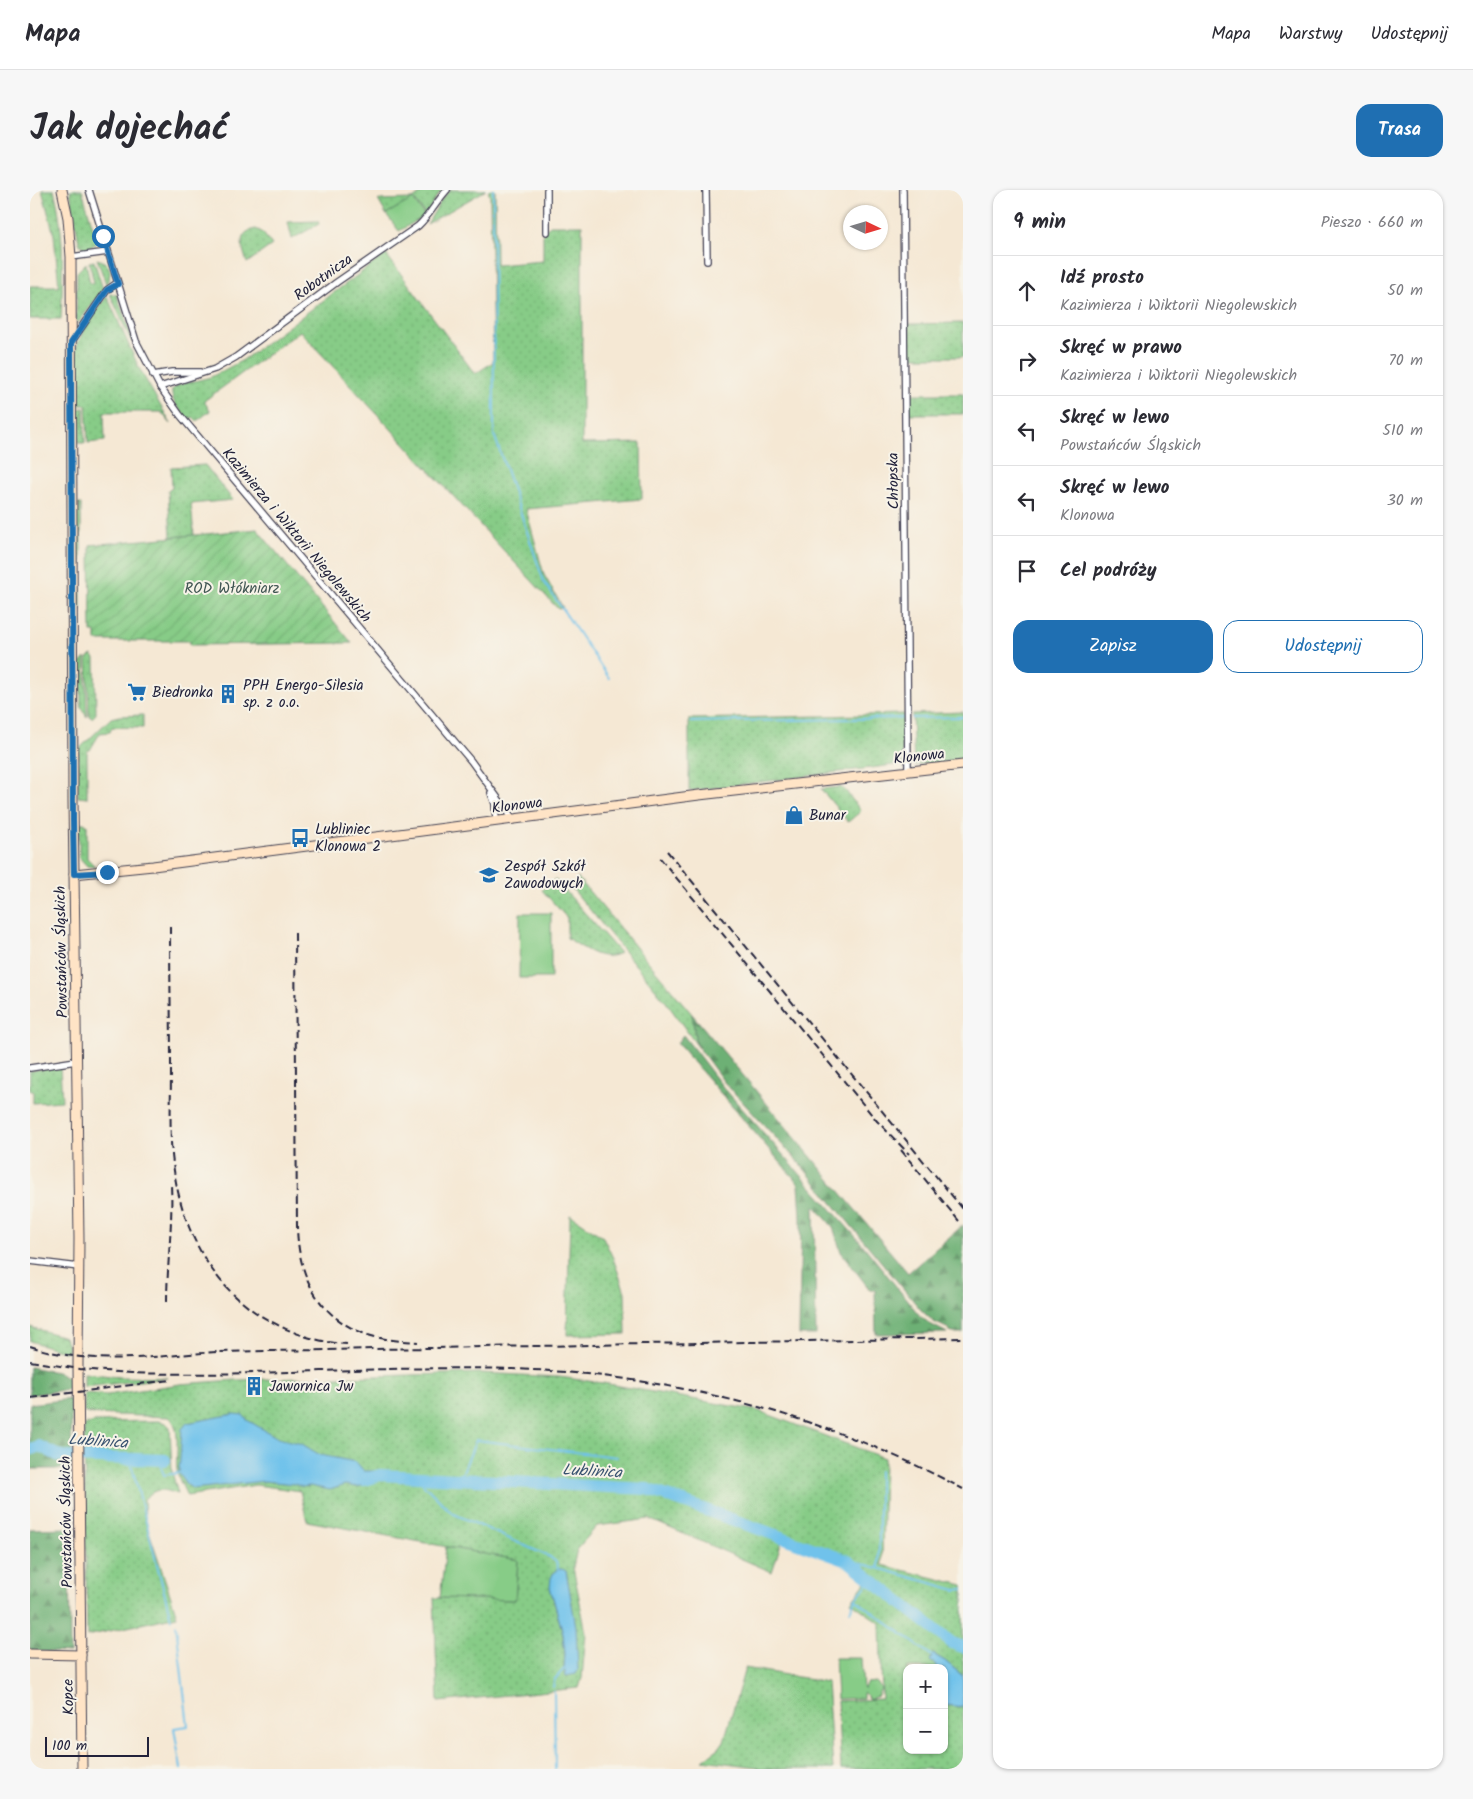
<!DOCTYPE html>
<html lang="pl">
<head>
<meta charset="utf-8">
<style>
	body { margin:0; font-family:Kalam,sans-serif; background:#f7f7f7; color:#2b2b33 }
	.controls { position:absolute; right:15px; bottom:15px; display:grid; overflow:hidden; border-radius:10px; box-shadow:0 1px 4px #0004 }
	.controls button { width:45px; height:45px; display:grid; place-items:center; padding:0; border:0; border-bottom:1px solid #e1e1e2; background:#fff; color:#2b2b33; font:25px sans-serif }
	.compass { position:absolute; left:813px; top:15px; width:45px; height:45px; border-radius:50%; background:#fff; box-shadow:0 1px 4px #0004; rotate:94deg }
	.scale { position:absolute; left:15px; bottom:12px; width:104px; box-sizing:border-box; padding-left:5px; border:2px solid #22223b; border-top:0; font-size:14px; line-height:18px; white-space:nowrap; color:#22223b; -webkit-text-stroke:4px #f7f3e8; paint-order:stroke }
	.stop { position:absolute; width:15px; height:15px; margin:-11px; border:4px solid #1f6fb2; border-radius:50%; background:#fff }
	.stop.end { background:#1f6fb2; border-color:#fff; box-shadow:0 1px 5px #0008 }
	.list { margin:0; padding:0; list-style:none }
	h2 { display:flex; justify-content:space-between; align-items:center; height:65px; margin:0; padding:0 20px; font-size:21px }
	h2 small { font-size:16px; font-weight:400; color:#7c7c81 }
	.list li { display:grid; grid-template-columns:32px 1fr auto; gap:15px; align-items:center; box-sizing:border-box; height:70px; padding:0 20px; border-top:1px solid #e1e1e2 }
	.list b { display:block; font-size:19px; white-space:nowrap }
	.list p { margin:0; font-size:16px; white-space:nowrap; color:#7c7c81 }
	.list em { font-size:16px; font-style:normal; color:#7c7c81 }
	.actions { display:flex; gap:10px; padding:15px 20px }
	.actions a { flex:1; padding:11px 0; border:1px solid #1f6fb2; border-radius:15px; text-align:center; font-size:18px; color:#1f6fb2 }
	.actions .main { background:#1f6fb2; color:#fff }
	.icon { flex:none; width:28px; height:28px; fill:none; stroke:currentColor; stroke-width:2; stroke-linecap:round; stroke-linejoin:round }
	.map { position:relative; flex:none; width:933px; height:1579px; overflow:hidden; border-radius:15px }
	header { display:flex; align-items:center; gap:30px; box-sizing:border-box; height:70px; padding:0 25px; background:#fff; border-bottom:1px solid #e1e1e2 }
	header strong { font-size:24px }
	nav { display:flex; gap:28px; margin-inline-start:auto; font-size:18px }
	.intro { display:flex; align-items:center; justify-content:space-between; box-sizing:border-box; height:120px; padding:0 30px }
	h1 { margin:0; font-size:35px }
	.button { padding:12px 22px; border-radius:15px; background:#1f6fb2; color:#fff; font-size:18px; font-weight:700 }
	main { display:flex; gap:30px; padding:0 30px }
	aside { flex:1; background:#fff; border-radius:15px; box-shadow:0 1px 4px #0004 }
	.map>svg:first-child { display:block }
	.grass { fill:url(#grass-dots); stroke:#547761; fill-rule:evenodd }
	.forest { fill:url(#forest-firs); stroke:#486958 }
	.garden { fill:url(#garden-furrows); stroke:#547761 }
	.pitch { fill:#87cc87; stroke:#547761 }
	.water { fill:#6fc2eb; stroke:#487293 }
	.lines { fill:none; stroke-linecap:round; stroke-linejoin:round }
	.stream { stroke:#6fc2eb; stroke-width:2 }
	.river { stroke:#6fc2eb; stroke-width:12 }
	.street-casing { stroke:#424052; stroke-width:8 }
	.secondary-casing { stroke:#424052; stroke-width:11 }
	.street { stroke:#fff; stroke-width:5.5 }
	.secondary { stroke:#ffe4c6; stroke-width:9 }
	.rail { stroke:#22223b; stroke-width:2; stroke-dasharray:8 4; stroke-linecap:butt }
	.route { stroke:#1f6fb2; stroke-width:6 }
	.labels { text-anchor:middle; stroke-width:4; stroke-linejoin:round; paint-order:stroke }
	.street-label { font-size:15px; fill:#22223b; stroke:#f7f3e8 }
	.park-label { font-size:15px; fill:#405552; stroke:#f7f3e8 }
	.poi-label { font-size:15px; fill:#22223b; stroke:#f7f3e8; text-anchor:start }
	.water-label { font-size:16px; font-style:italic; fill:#395270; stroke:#f7f3e8 }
</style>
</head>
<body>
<header>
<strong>Mapa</strong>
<nav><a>Mapa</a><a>Warstwy</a><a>Udostępnij</a></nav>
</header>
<div class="intro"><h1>Jak dojechać</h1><a class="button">Trasa</a></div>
<main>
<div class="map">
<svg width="933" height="1579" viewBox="0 0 933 1579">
	<defs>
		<pattern id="grass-dots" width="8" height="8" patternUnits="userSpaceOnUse" patternTransform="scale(1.25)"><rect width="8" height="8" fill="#87cc87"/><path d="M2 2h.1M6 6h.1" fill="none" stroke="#74af75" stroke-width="1.8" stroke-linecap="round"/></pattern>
		<pattern id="forest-firs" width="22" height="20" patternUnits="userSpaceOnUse" patternTransform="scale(1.25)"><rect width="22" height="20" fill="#6db074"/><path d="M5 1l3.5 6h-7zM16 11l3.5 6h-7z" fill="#598f60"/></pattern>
		<pattern id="garden-furrows" width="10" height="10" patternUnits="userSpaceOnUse" patternTransform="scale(1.25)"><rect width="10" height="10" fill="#87cc87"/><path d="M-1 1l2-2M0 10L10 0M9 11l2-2" fill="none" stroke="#74af75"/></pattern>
	</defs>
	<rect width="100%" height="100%" fill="#f7f3e8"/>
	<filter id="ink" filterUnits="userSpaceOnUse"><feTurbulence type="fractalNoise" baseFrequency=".02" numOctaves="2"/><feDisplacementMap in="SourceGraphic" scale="10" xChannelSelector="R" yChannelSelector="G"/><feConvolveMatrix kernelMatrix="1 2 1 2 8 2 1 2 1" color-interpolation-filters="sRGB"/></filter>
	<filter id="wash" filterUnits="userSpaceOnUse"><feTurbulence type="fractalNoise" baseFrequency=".0096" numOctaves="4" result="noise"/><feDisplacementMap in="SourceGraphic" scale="20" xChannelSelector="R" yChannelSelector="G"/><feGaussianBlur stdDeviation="1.12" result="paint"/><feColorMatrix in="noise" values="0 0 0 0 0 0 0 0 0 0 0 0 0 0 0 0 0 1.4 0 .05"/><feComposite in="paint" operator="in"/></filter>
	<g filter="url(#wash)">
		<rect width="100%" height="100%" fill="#f5e8d4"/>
		<g class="grass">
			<path d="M 12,0 L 24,0 C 35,43 33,85 31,129 L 0,129 L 0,96 L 29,96 L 24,45 Z"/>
			<polygon points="40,0 52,0 66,48 67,53 59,58 53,58 49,53"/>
			<polygon points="395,0 413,0 407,6 396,25 384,9 356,24 348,10 383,9"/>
			<polygon points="420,0 456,0 397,34 412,9"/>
			<path d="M 458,0 L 465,0 L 466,75 L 513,71 L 513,43 L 520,35 L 552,35 L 552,254 L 611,253 L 612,309 L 496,319 L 514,385 L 533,418 L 528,419 L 270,141 L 174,211 L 180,221 L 167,231 L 163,227 L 159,230 C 152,222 140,212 142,200 L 148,195 L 181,187 L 213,170 L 356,64 L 445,184 L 463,172 L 460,7 Z"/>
			<polygon points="288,31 289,34 262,49 258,32"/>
			<path d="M 226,39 L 232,42 L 242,55 L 217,73 C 213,59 205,42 226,39 Z"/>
			<path d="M 67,69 C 81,73 83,83 76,94 Z"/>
			<polygon points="64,71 73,99 49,132 48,131 46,134 47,82 56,73 60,93 64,93 59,72"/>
			<polygon points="80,104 87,105 103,151 101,151"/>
			<polygon points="77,106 109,178 141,234 131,222 74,222 75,251 58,253 56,215 46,215 46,158 55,137"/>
			<polygon points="933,133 933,167 878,167 878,134"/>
			<polygon points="878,204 933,204 933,224 879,224"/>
			<polygon points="54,218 55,253 48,253 46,219"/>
			<polygon points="175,275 203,310 161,314 164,345 141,347 138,301 142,298 141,277"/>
			<polygon points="46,314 51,314 51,422 47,424"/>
			<polygon points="62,465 65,468 66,524 62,528 59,526 57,468"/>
			<polygon points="55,468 57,527 51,517 50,473"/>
			<polygon points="933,522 933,570 884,575 882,524"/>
			<polygon points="874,524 872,574 659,601 659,529"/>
			<polygon points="113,525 113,538 82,537 80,542 70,543 60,560 57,561 57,608 48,607 48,563 50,558 81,528 89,526"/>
			<polygon points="810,597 815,600 831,621 818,632 791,599"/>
			<polygon points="49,633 54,633 57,635 57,668 66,677 57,676 49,667"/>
			<polygon points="548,688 662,824 666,854 636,812 541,697"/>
			<path d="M 525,689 L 590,763 C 571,773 554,758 537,748 L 537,728 L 512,700 Z"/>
			<polygon points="30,876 32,911 3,913 3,901 0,901 0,881"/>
			<polygon points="540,1025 573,1047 583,1068 595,1102 596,1144 537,1145"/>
			<polygon points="0,1137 35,1147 39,1160 35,1162 0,1151"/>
			<polygon points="54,1183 90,1187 138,1188 54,1197"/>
			<path d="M 451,1183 L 529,1187 L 573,1193 L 729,1221 L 854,1268 L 852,1375 L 933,1395 L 933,1486 L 915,1471 L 903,1464 L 901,1471 L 905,1474 L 907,1478 L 877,1478 L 877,1560 L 914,1560 L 914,1515 L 933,1517 L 933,1579 L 811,1579 L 807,1511 L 852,1509 L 850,1433 L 821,1412 L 838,1389 L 801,1363 L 753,1347 L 742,1382 L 619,1329 L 567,1336 L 547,1359 L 543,1377 L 556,1443 L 552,1488 L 549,1498 L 408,1512 L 404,1408 L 485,1410 L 488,1370 L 277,1331 L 270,1301 L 226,1295 L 157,1306 C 153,1297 148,1289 147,1280 C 145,1265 152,1237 139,1227 L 62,1224 L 54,1222 L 54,1203 L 77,1205 L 150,1194 L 205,1190 ZM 536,1381 L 541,1409 L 534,1479 L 535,1464 L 533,1444 L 520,1397 Z"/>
			<path d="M 128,1231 L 136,1233 L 140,1237 L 142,1282 L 148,1304 C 132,1299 127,1297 114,1309 L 115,1329 L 147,1426 L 57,1446 L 54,1235 L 64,1232 Z"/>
			<polygon points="715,1478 797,1492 803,1579 728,1579 727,1577 673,1570 689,1558 694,1551"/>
		</g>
		<g class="forest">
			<polygon points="662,824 878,1083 933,1035 933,1143 922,1143 917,1138 904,1132 891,1120 771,975 694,892 666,854"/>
			<polygon points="653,845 693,897 833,1055 890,1126 900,1134 917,1143 846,1144 845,1100 840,1100 811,1062 803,1037 784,1015 786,1145 769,1145 771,1028 769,994 647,853"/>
			<polygon points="0,1177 27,1182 40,1188 40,1199 0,1205"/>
			<polygon points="41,1209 42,1275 38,1279 0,1279 0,1214"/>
			<polygon points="39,1338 40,1463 0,1461 0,1339"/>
		</g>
		<polygon class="garden" points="227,339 322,453 160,455 160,451 66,451 66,442 61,442 60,355"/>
		<g class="pitch">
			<polygon points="383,9 395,26 369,41 356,24"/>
			<polygon points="490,723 521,723 521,788 489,788"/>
			<polygon points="416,1357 488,1370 485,1410 410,1408"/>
			<polygon points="805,1468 831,1468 833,1499 837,1493 845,1492 851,1498 848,1506 840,1509 833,1502 833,1508 807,1509"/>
		</g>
		<g class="water">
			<polygon points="204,1224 213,1225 217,1230 248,1248 272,1254 290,1265 326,1272 334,1281 347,1281 350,1285 338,1294 327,1297 315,1295 300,1300 280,1296 272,1297 265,1294 234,1291 163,1299 156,1294 149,1283 152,1239 157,1233"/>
			<polygon points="528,1379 532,1379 536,1381 546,1437 548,1480 546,1484 536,1486 534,1479 535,1464 533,1444 520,1397 521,1388 524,1382"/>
			<polygon points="903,1464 915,1471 933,1486 933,1517 914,1515 914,1478 907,1478 905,1474 900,1471"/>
		</g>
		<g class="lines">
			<g class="stream">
				<polyline points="463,0 464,244 514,392 579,488"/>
				<polyline points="882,528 933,527"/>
				<polyline points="661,532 874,528"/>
				<polyline points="100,1269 141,1429"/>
				<polyline points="128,1270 134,1285 149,1283"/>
				<polyline points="849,1281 849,1378"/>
				<polyline points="385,1286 422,1323 520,1367 526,1372 528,1379"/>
				<polyline points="430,1289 446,1250 587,1267"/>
				<polyline points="818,1371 837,1375 926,1400 933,1399"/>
				<polyline points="842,1389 825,1409 902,1466"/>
				<polyline points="820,1421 825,1409"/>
				<polyline points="146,1435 158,1536 144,1538 151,1579"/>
				<polyline points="523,1497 525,1489 534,1479"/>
				<polyline points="524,1501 525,1579"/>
			</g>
			<g class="river">
				<polyline points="0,1260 9,1256 27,1265 37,1267 135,1270"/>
				<polyline points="334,1290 350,1285 617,1299 818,1371 922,1453 933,1457"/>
			</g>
		</g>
	</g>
	<g filter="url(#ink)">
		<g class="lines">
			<g class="street-casing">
				<g id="street">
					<polyline points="59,0 106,151 130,197 150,225 441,571 483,629"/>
					<polyline points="517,0 517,42"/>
					<polyline points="676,0 677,71"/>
					<polyline points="873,0 878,581"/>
					<polyline points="41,67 78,62"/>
					<polyline points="42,151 77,100 87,93"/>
					<polyline points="123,185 142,182 170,182"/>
					<path d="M 130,197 L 185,179 L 206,167 L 307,92 L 388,36 C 400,25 406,12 417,0"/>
					<polyline points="461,603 465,614 466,631"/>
					<polyline points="0,878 46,871"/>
					<polyline points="0,1071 49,1077"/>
				</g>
			</g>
			<g class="secondary-casing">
				<g id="secondary">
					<polyline points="32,0 38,28 41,67 43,611 49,1049 48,1175 52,1579"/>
					<polyline points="44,684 123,676 669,605 933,575"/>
					<polyline points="0,1464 51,1465"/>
				</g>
			</g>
			<use href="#street" class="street"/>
			<use href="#secondary" class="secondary"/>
			<g class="rail">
				<polyline points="637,661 933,1019"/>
				<polyline points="630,668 847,931 879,964"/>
				<path d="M 140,736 C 140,784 141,832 141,880 C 141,904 140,928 141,952 C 145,1021 171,1088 231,1126 C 257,1141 286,1153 317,1154"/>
				<path d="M 265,743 L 267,1036 C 268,1086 288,1128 338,1145 C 354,1150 371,1151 388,1152"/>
				<polyline points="871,960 929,1031"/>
				<path d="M 137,1112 C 137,1073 143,1034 141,995"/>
				<path d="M 0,1156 C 61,1177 124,1166 187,1162 L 933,1148"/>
				<path d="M 0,1171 L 49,1179 L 101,1183 C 228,1187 355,1175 482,1179 C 638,1184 795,1225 933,1299"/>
				<polyline points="0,1208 141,1190"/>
			</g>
		</g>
	</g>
	<g class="lines" filter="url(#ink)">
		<polyline class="route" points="73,46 88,94 77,100 41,153 43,630 44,684 77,682"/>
	</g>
	<defs>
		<g id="supermarket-bare" transform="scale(1.5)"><path d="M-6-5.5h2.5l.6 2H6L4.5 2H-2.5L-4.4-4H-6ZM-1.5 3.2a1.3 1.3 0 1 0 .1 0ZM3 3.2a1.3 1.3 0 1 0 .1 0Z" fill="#1f6fb2" stroke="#f7f3e8" stroke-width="2.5" paint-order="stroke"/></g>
		<g id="building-bare" transform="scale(1.5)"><path d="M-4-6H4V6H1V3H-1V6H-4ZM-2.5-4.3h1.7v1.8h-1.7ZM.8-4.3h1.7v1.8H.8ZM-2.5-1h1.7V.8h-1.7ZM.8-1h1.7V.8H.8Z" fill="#1f6fb2" stroke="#f7f3e8" stroke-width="2.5" paint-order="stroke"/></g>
		<g id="shop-bare" transform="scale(1.5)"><path d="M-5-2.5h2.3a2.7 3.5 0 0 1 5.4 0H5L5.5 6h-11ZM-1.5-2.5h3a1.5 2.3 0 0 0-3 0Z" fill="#1f6fb2" stroke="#f7f3e8" stroke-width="2.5" paint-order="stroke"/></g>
		<g id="bus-bare" transform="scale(1.5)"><path d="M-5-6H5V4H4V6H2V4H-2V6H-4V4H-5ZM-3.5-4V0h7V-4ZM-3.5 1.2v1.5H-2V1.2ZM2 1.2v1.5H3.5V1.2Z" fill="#1f6fb2" stroke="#f7f3e8" stroke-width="2.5" paint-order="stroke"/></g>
		<g id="school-bare" transform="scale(1.5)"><path d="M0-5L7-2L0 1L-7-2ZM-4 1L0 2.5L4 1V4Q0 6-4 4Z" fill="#1f6fb2" stroke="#f7f3e8" stroke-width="2.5" paint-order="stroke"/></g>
	</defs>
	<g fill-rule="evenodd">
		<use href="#supermarket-bare" x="107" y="502"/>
		<use href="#building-bare" x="198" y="504"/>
		<use href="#shop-bare" x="764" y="625"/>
		<use href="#bus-bare" x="270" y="648"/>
		<use href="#school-bare" x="459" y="685"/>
		<use href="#building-bare" x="224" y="1196"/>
	</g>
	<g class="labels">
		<g class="street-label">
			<text transform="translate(293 87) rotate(-36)" y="5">Robotnicza</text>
			<text transform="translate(863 291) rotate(-91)" y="5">Chłopska</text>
			<text transform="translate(267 345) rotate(50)" y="5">Kazimierza i Wiktorii Niegolewskich</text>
			<text transform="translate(889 566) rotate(-6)" y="5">Klonowa</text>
			<text transform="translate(487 615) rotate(-7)" y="5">Klonowa</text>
			<text transform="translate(31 762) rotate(-91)" y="5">Powstańców Śląskich</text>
			<text transform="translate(36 1332) rotate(-91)" y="5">Powstańców Śląskich</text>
			<text transform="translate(38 1507) rotate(-91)" y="5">Kopce</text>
		</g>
		<g class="park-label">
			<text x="202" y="403">ROD Włókniarz</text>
		</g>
		<g class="poi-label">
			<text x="213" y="500">PPH Energo-Silesia<tspan x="213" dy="17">sp. z o.o.</tspan></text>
			<text x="122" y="507">Biedronka</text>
			<text x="779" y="630">Bunar</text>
			<text x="285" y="644">Lubliniec<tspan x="285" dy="17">Klonowa 2</tspan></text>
			<text x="474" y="681">Zespół Szkół<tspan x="474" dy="17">Zawodowych</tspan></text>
			<text x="239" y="1201">Jawornica Jw</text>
		</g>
		<g class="water-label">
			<text transform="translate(68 1250) rotate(4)" y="6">Lublinica</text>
			<text transform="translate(562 1280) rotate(3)" y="6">Lublinica</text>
		</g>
	</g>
</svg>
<div class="controls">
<button>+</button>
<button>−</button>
</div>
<svg class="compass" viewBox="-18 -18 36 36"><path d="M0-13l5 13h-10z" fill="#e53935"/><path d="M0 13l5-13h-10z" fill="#7c7c81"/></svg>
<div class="scale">100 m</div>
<div class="stop" style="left:73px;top:46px"></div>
<div class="stop end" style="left:77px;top:682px"></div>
</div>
<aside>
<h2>9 min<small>Pieszo · 660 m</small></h2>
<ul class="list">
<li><svg class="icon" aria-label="ahead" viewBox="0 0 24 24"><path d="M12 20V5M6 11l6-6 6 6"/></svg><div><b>Idź prosto</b><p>Kazimierza i Wiktorii Niegolewskich</p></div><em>50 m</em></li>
<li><svg class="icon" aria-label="right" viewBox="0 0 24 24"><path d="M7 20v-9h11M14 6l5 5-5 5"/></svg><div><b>Skręć w prawo</b><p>Kazimierza i Wiktorii Niegolewskich</p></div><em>70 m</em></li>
<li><svg class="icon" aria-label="left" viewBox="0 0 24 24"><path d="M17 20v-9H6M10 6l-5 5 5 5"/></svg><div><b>Skręć w lewo</b><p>Powstańców Śląskich</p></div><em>510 m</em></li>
<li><svg class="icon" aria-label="left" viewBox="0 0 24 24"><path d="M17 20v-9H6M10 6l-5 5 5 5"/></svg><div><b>Skręć w lewo</b><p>Klonowa</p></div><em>30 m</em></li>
<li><svg class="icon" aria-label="arrive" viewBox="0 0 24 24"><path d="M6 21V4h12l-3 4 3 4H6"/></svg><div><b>Cel podróży</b></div></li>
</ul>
<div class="actions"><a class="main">Zapisz</a><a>Udostępnij</a></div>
</aside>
</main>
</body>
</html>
